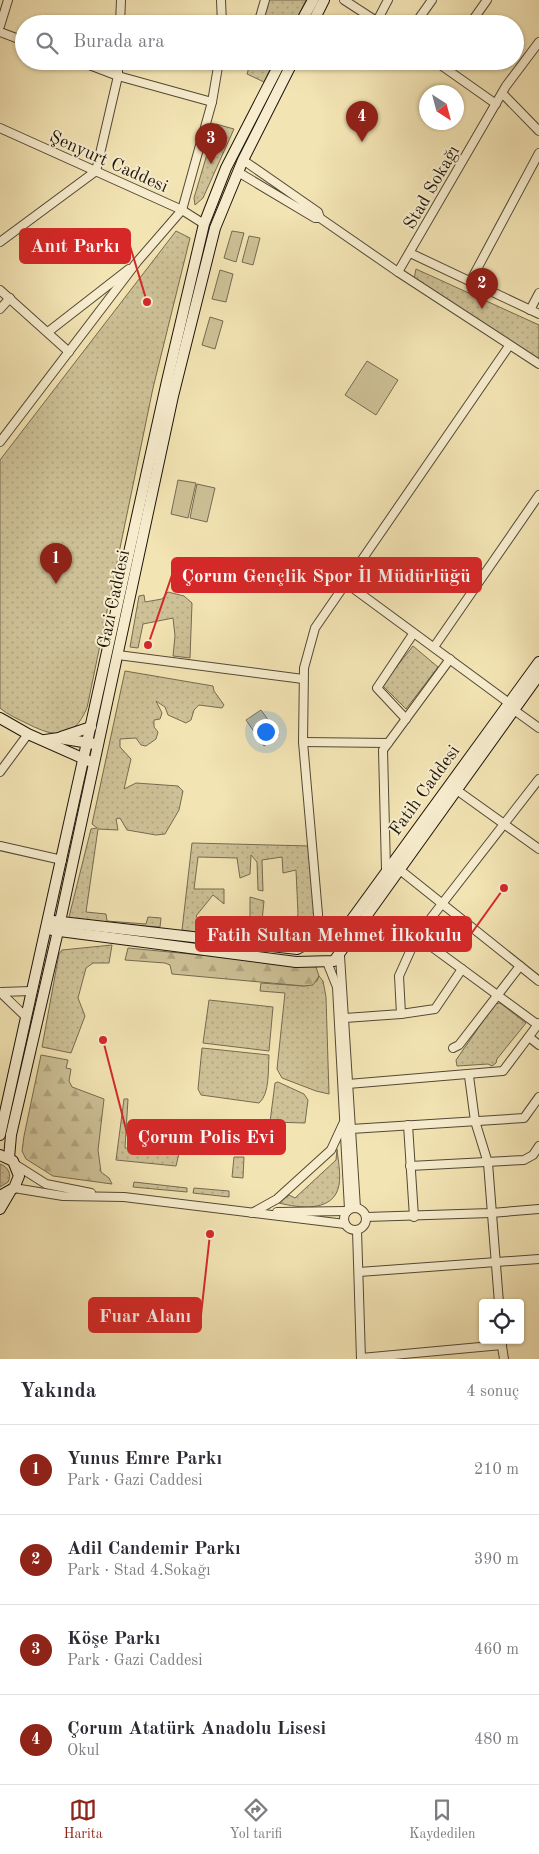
<!DOCTYPE html>
<html lang="tr">
<head>
<meta charset="utf-8">
<style>
	body { margin:0; font-family:"Old Standard TT",serif; background:#f7f7f7; color:#2b2b33 }
	.controls { position:absolute; right:15px; bottom:15px; display:grid; overflow:hidden; border-radius:5px; box-shadow:0 1px 4px #0004 }
	.controls button { width:45px; height:45px; display:grid; place-items:center; padding:0; border:0; border-bottom:1px solid #e1e1e2; background:#fff; color:#2b2b33; font:25px sans-serif }
	.compass { position:absolute; left:419px; top:85px; width:45px; height:45px; border-radius:50%; background:#fff; box-shadow:0 1px 4px #0004; rotate:144deg }
	.you { position:absolute; left:265px; top:731px; width:18px; height:18px; margin:-12px; border:4px solid #fff; border-radius:50%; background:#1a73e8; box-shadow:0 0 0 8px #1a73e833 }
	.badge { display:grid; place-items:center; width:32px; height:32px; border-radius:50%; background:#8f2418; color:#fff; font-size:16px; font-weight:700 }
	.pin { position:absolute; translate:-50% -41px; filter:drop-shadow(0 1px 2px #0008) }
	.pin::after { content:''; position:absolute; top:26px; width:18px; height:15px; background:inherit; clip-path:polygon(0 0,100% 0,50% 100%) }
	.list { margin:0; padding:0; list-style:none }
	h2 { display:flex; justify-content:space-between; align-items:center; height:65px; margin:0; padding:0 20px; font-size:21px }
	h2 small { font-size:16px; font-weight:400; color:#7c7c81 }
	.list li { display:grid; grid-template-columns:32px 1fr auto; gap:15px; align-items:center; box-sizing:border-box; height:90px; padding:0 20px; border-top:1px solid #e1e1e2 }
	.list b { display:block; font-size:19px; white-space:nowrap }
	.list p { margin:0; font-size:16px; white-space:nowrap; color:#7c7c81 }
	.list em { font-size:16px; font-style:normal; color:#7c7c81 }
	.icon { flex:none; width:28px; height:28px; fill:none; stroke:currentColor; stroke-width:2; stroke-linecap:round; stroke-linejoin:round }
	.map { position:relative; flex:none; width:539px; height:1359px; overflow:hidden }
	.search { position:absolute; background:#fff; box-shadow:0 1px 4px #0004; left:15px; right:15px; top:15px; height:55px; display:flex; align-items:center; gap:12px; box-sizing:border-box; padding:0 18px; border-radius:28px; color:#7c7c81; font-size:19px }
	.sheet { height:425px; background:#fff }
	nav { display:flex; justify-content:space-around; align-items:center; box-sizing:border-box; height:70px; border-top:1px solid #e1e1e2; background:#fff; font-size:14px; color:#7c7c81 }
	nav a { display:grid; justify-items:center; gap:2px }
	nav .on { color:#8f2418 }
	.map>svg:first-child { display:block }
	.green { fill:url(#green-dots); stroke:#756b51 }
	.forest { fill:url(#forest-firs); stroke:#756b51 }
	.pitch { fill:#cec197; stroke:#756b51 }
	.lines { fill:none; stroke-linecap:round; stroke-linejoin:round }
	.street-casing { stroke:#524935; stroke-width:10 }
	.secondary-casing { stroke:#1c150b; stroke-width:12 }
	.street { stroke:#f7edce; stroke-width:8 }
	.secondary { stroke:#f7edce; stroke-width:10 }
	.labels { text-anchor:middle; stroke-width:4; stroke-linejoin:round; paint-order:stroke }
	.street-label { font-size:18px; fill:#1c150b; stroke:#f7edce }
	.leader { fill:none; stroke:#d62828; stroke-width:2 }
	.callout-dot { fill:#d62828; stroke:#f7edce; stroke-width:2 }
	.callout { fill:#d62828; stroke:#d62828; stroke-width:2 }
	.callout-label { font-size:19px; text-anchor:middle; font-weight:bold; fill:#fff }
</style>
</head>
<body>
<div class="map">
<svg width="539" height="1359" viewBox="0 0 539 1359">
	<defs>
		<pattern id="green-dots" width="8" height="8" patternUnits="userSpaceOnUse" patternTransform="scale(1.25)"><rect width="8" height="8" fill="#cec197"/><path d="M2 2h.1M6 6h.1" fill="none" stroke="#b0a581" stroke-width="1.8" stroke-linecap="round"/></pattern>
		<pattern id="forest-firs" width="22" height="20" patternUnits="userSpaceOnUse" patternTransform="scale(1.25)"><rect width="22" height="20" fill="#cec197"/><path d="M5 1l3.5 6h-7zM16 11l3.5 6h-7z" fill="#b0a581"/></pattern>
	</defs>
	<rect width="100%" height="100%" fill="#f3e4b4"/>
	<filter id="stains"><feTurbulence type="fractalNoise" baseFrequency=".004" numOctaves="4"/><feColorMatrix values="0 0 0 0 .2 0 0 0 0 .09 0 0 0 0 .02 0 0 0 .5 -.17"/></filter>
	<radialGradient id="worn" r=".72"><stop offset=".6" stop-color="#630" stop-opacity="0"/><stop offset="1" stop-color="#630" stop-opacity=".3"/></radialGradient>
	<g class="green">
		<polygon points="268,0 306,0 294,24 261,24"/>
		<polygon points="251,61 274,61 264,82 247,74"/>
		<polygon points="216,124 234,129 203,198 195,205 194,198"/>
		<path d="M 176,231 L 190,238 L 153,388 L 87,708 C 73,740 56,738 28,724 C 18,719 8,715 0,708 L 0,460 Z"/>
		<polygon points="416,269 539,325 539,359 414,279"/>
		<polygon points="168,592 184,596 192,603 190,658 173,656 175,636 173,618 143,624 138,648 130,647 139,596 144,595 145,602 162,599"/>
		<polygon points="413,646 438,667 406,709 382,685"/>
		<polygon points="125,671 213,686 214,691 224,705 222,708 199,705 194,710 191,720 186,723 168,715 165,707 156,701 162,713 160,719 154,720 154,727 158,732 156,739 146,746 141,745 136,738 120,739 120,747 131,759 124,789 136,783 178,786 183,791 179,810 165,834 156,835 127,830 120,818 116,819 118,830 98,829 86,912 106,914 107,921 146,924 148,917 161,918 160,927 68,921 91,829 97,828 92,824"/>
		<path d="M 192,843 L 310,846 L 317,928 C 303,951 272,943 250,939 L 250,897 L 264,901 L 261,931 L 286,932 L 295,927 L 298,914 L 296,870 L 283,873 L 282,857 L 262,860 L 263,891 L 258,890 L 257,862 L 251,855 L 250,874 L 240,878 L 237,858 L 198,857 L 194,889 L 224,889 L 224,904 L 213,895 L 196,916 L 208,929 L 239,933 L 237,939 L 182,930 Z"/>
		<polygon points="112,945 109,963 93,963 86,968 78,998 85,1016 71,1053 42,1047 59,954 62,950"/>
		<polygon points="319,976 323,981 326,997 329,1094 316,1091 282,1078 277,1069 285,993 260,991 261,983 304,986 317,981"/>
		<polygon points="209,1000 273,1007 269,1051 203,1043"/>
		<polygon points="500,1003 526,1023 497,1059 496,1063 492,1066 488,1064 457,1066 456,1060 495,1004"/>
		<path d="M 202,1048 L 269,1055 C 268,1069 270,1094 259,1103 L 201,1095 L 198,1089 Z"/>
		<polygon points="278,1082 304,1094 308,1100 305,1123 270,1122 275,1083"/>
		<polygon points="124,1099 128,1099 125,1148 141,1150 142,1143 180,1149 176,1166 116,1160"/>
		<path d="M 337,1149 C 338,1160 341,1173 339,1185 C 334,1213 299,1208 279,1203 L 289,1195 L 295,1198 L 336,1160 Z"/>
		<polygon points="234,1157 244,1157 243,1178 232,1177"/>
		<path d="M 0,1164 C 8,1167 12,1174 8,1182 L 0,1187 Z"/>
		<polygon points="134,1182 187,1188 187,1192 133,1187"/>
		<polygon points="194,1188 229,1191 229,1197 193,1193"/>
	</g>
	<g class="forest">
		<polygon points="128,948 304,965 316,967 319,976 313,985 304,986 172,974 170,965 165,963 125,960"/>
		<polygon points="41,1055 68,1060 66,1068 71,1069 69,1081 72,1087 104,1099 98,1150 101,1172 109,1178 112,1184 53,1176 26,1159 22,1151 24,1136"/>
	</g>
	<g class="pitch">
		<polygon points="232,231 244,233 236,262 224,258"/>
		<polygon points="249,236 260,238 253,265 242,262"/>
		<polygon points="220,270 233,274 226,302 212,299"/>
		<polygon points="210,317 223,321 215,349 202,345"/>
		<polygon points="367,361 398,380 376,415 345,395"/>
		<polygon points="178,480 196,483 188,518 171,514"/>
		<polygon points="197,484 215,488 207,522 190,518"/>
		<polygon points="261,710 279,735 264,746 246,720"/>
	</g>
	<g class="lines">
		<g class="street-casing">
			<g id="street">
				<polyline points="221,0 222,24"/>
				<polyline points="344,0 381,24"/>
				<polyline points="377,21 388,0"/>
				<polyline points="120,24 121,0"/>
				<polyline points="258,24 265,0"/>
				<polyline points="415,24 432,0"/>
				<polyline points="470,24 487,0"/>
				<polyline points="0,26 8,0"/>
				<polyline points="0,32 24,41"/>
				<polyline points="79,61 118,76 212,102"/>
				<polyline points="435,61 496,104"/>
				<polyline points="247,64 248,61"/>
				<polyline points="502,93 539,131"/>
				<polyline points="0,128 182,210 204,224"/>
				<polyline points="238,172 315,218 320,218 318,212 243,160"/>
				<polyline points="320,218 398,272 539,364"/>
				<polyline points="0,242 96,171 118,76 118,61"/>
				<polyline points="410,253 539,314"/>
				<polyline points="398,272 506,86 539,42"/>
				<polyline points="470,282 539,153"/>
				<polyline points="0,290 69,352"/>
				<polyline points="0,309 10,298"/>
				<polyline points="530,310 539,293"/>
				<polyline points="48,332 129,269"/>
				<polyline points="0,442 137,262 182,210 212,102 219,61"/>
				<polyline points="346,583 509,703"/>
				<polyline points="434,647 539,495"/>
				<polyline points="118,655 303,679"/>
				<polyline points="514,710 539,728"/>
				<polyline points="406,719 377,688 413,634"/>
				<polyline points="303,742 388,743"/>
				<polyline points="0,772 28,734"/>
				<polyline points="458,791 539,849"/>
				<polyline points="0,846 62,860"/>
				<polyline points="386,869 383,750 450,659"/>
				<polyline points="400,870 539,981"/>
				<polyline points="417,936 462,969"/>
				<polyline points="320,937 303,742 304,668 315,628 509,346"/>
				<polyline points="340,956 356,1208"/>
				<polyline points="327,962 337,987 349,1209"/>
				<polyline points="0,992 25,1016"/>
				<polyline points="1,992 31,991"/>
				<polyline points="401,1014 435,1009 462,969 538,1025"/>
				<polyline points="345,1018 401,1014 399,976 417,936 539,779"/>
				<polyline points="529,1037 539,1045"/>
				<polyline points="453,1048 459,1045 520,966"/>
				<polyline points="469,1076 475,1121 488,1163 499,1303"/>
				<polyline points="348,1084 503,1071 539,1023"/>
				<polyline points="408,1125 414,1217"/>
				<polyline points="351,1129 524,1118 539,1097"/>
				<polyline points="16,1165 46,1184 91,1193"/>
				<polyline points="410,1166 524,1160 533,1155 539,1146"/>
				<polyline points="14,1188 63,1196 124,1197 345,1224"/>
				<circle cx="355" cy="1219" r="11"/>
				<polyline points="277,1212 347,1211"/>
				<polyline points="252,1213 277,1199 331,1150 343,1124"/>
				<polyline points="366,1217 491,1213 539,1209"/>
				<polyline points="357,1230 361,1359"/>
				<polyline points="359,1272 539,1259"/>
				<polyline points="501,1340 504,1359"/>
				<polyline points="361,1358 502,1345"/>
			</g>
		</g>
		<g class="secondary-casing">
			<g id="secondary">
				<polyline points="300,24 313,0"/>
				<polyline points="312,24 324,0"/>
				<polyline points="0,718 28,734 89,761"/>
				<polyline points="61,737 91,727"/>
				<polyline points="45,740 59,738 95,744"/>
				<path d="M 53,921 L 297,949 C 308,944 322,932 333,936 L 347,926 L 539,662"/>
				<polyline points="52,930 296,962 334,961 539,675"/>
				<polyline points="0,1135 167,381 204,224 226,168 281,61"/>
				<polyline points="0,1155 13,1161 19,1176 14,1188 0,1196"/>
				<polyline points="9,1158 11,1135 58,931 173,396 215,228 243,160 293,61"/>
				<polyline points="0,1209 10,1192"/>
			</g>
		</g>
		<use href="#street" class="street"/>
		<use href="#secondary" class="secondary"/>
	</g>
	<g class="labels">
		<g class="street-label">
			<text transform="translate(109 161) rotate(24)" y="6">Şenyurt Caddesi</text>
			<text transform="translate(431 187) rotate(-60)" y="6">Stad Sokağı</text>
			<text transform="translate(113 599) rotate(-78)" y="6">Gazi Caddesi</text>
			<text transform="translate(424 790) rotate(-54)" y="6">Fatih Caddesi</text>
		</g>
	</g>
	<path class="leader" d="M147 302L130 246M148 645L172 575M504 888L471 934M103 1040L128 1137M210 1234L201 1315"/>
	<g class="callout-dot">
		<circle cx="147" cy="302" r="5"/>
		<circle cx="148" cy="645" r="5"/>
		<circle cx="504" cy="888" r="5"/>
		<circle cx="103" cy="1040" r="5"/>
		<circle cx="210" cy="1234" r="5"/>
	</g>
	<g class="callout">
		<rect x="20" y="229" width="110" height="34" rx="5"/>
		<rect x="172" y="558" width="309" height="34" rx="5"/>
		<rect x="196" y="917" width="275" height="34" rx="5"/>
		<rect x="128" y="1120" width="157" height="34" rx="5"/>
		<rect x="89" y="1298" width="112" height="34" rx="5"/>
	</g>
	<g class="callout-label">
		<text x="75" y="252">Anıt Parkı</text>
		<text x="326" y="582">Çorum Gençlik Spor İl Müdürlüğü</text>
		<text x="334" y="941">Fatih Sultan Mehmet İlkokulu</text>
		<text x="206" y="1143">Çorum Polis Evi</text>
		<text x="145" y="1322">Fuar Alanı</text>
	</g>
	<rect width="100%" height="100%" filter="url(#stains)"/>
	<rect width="100%" height="100%" fill="url(#worn)"/>
</svg>
<div class="controls">
<button><svg class="icon" aria-label="locate" viewBox="0 0 24 24"><circle cx="12" cy="12" r="6"/><path d="M12 2v4M12 18v4M2 12h4M18 12h4"/></svg></button>
</div>
<svg class="compass" viewBox="-18 -18 36 36"><path d="M0-13l5 13h-10z" fill="#e53935"/><path d="M0 13l5-13h-10z" fill="#7c7c81"/></svg>
<div class="you"></div>
<div class="pin badge" style="left:56px;top:584px">1</div>
<div class="pin badge" style="left:482px;top:309px">2</div>
<div class="pin badge" style="left:211px;top:164px">3</div>
<div class="pin badge" style="left:362px;top:142px">4</div>
<div class="search"><svg class="icon" aria-label="search" viewBox="0 0 24 24"><circle cx="10" cy="10" r="6"/><path d="M15 15l6 6"/></svg>Burada ara</div>
</div>
<section class="sheet">
<h2>Yakında<small>4 sonuç</small></h2>
<ul class="list">
<li><span class="badge">1</span><div><b>Yunus Emre Parkı</b><p>Park · Gazi Caddesi</p></div><em>210 m</em></li>
<li><span class="badge">2</span><div><b>Adil Candemir Parkı</b><p>Park · Stad 4.Sokağı</p></div><em>390 m</em></li>
<li><span class="badge">3</span><div><b>Köşe Parkı</b><p>Park · Gazi Caddesi</p></div><em>460 m</em></li>
<li><span class="badge">4</span><div><b>Çorum Atatürk Anadolu Lisesi</b><p>Okul</p></div><em>480 m</em></li>
</ul>
</section>
<nav>
<a class="on"><svg class="icon" aria-label="map" viewBox="0 0 24 24"><path d="M3 6l6-2 6 2 6-2v14l-6 2-6-2-6 2zM9 4v14M15 6v14"/></svg>Harita</a>
<a><svg class="icon" aria-label="directions" viewBox="0 0 24 24"><path d="M12 3l9 9-9 9-9-9zM9 14v-3h6M13 9l2 2-2 2"/></svg>Yol tarifi</a>
<a><svg class="icon" aria-label="saved" viewBox="0 0 24 24"><path d="M7 4h10v16l-5-4-5 4z"/></svg>Kaydedilen</a>
</nav>
</body>
</html>
